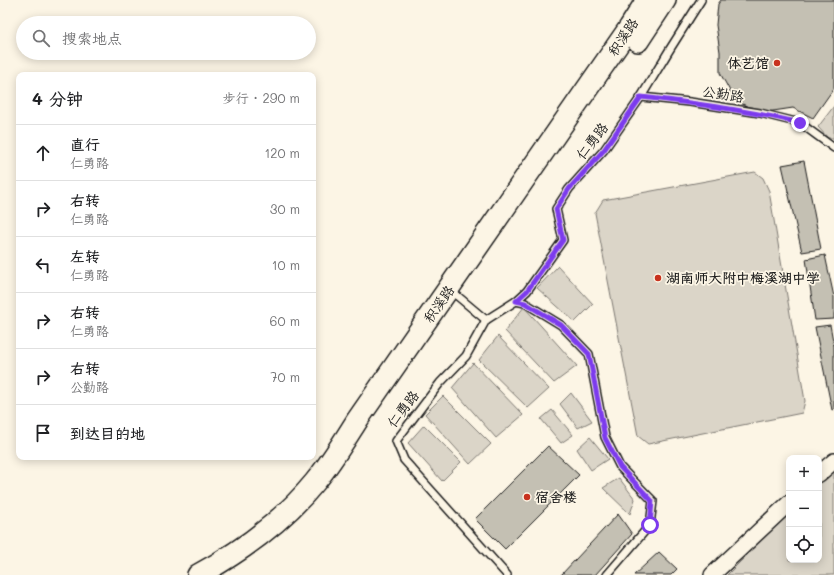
<!DOCTYPE html>
<html lang="zh">
<head>
<meta charset="utf-8">
<style>
	body { margin:0; font-family:Mali,"LXGW WenKai TC",sans-serif; background:#f6f6f6; color:#202124 }
	.controls { position:absolute; right:12px; bottom:12px; display:grid; overflow:hidden; border-radius:8px; box-shadow:0 2px 10px #0003 }
	.controls button { width:36px; height:36px; display:grid; place-items:center; padding:0; border:0; border-bottom:1px solid #e0e0e0; background:#fff; color:#202124; font:20px sans-serif }
	.stop { position:absolute; width:12px; height:12px; margin:-9px; border:3px solid #7c3aed; border-radius:50%; background:#fff }
	.stop.end { background:#7c3aed; border-color:#fff; box-shadow:0 1px 4px #0008 }
	.list { margin:0; padding:0; list-style:none }
	h2 { display:flex; justify-content:space-between; align-items:center; height:52px; margin:0; padding:0 16px; font-size:17px }
	h2 small { font-size:13px; font-weight:400; color:#757577 }
	.list li { display:grid; grid-template-columns:26px 1fr auto; gap:12px; align-items:center; box-sizing:border-box; height:56px; padding:0 16px; border-top:1px solid #e0e0e0 }
	.list b { display:block; font-size:15px; white-space:nowrap }
	.list p { margin:0; font-size:13px; white-space:nowrap; color:#757577 }
	.list em { font-size:13px; font-style:normal; color:#757577 }
	.icon { flex:none; width:22px; height:22px; fill:none; stroke:currentColor; stroke-width:2; stroke-linecap:round; stroke-linejoin:round }
	.map { position:relative; flex:none; width:834px; height:575px; overflow:hidden }
	.search { position:absolute; background:#fff; box-shadow:0 2px 10px #0003; left:16px; top:16px; width:300px; height:44px; display:flex; align-items:center; gap:10px; box-sizing:border-box; padding:0 14px; border-radius:22px; color:#757577; font-size:15px }
	.panel { position:absolute; background:#fff; box-shadow:0 2px 10px #0003; left:16px; top:72px; width:300px; height:388px; border-radius:8px }
	.map>svg:first-child { display:block }
	.green { fill:#dbd5c8; stroke:#7c7872 }
	.building { fill:#c4c0b3; stroke:#1c1c1c }
	.lines { fill:none; stroke-linecap:round; stroke-linejoin:round }
	.service-casing { stroke:#1c1c1c; stroke-width:10 }
	.minor-casing { stroke:#1c1c1c; stroke-width:18 }
	.secondary-casing { stroke:#1c1c1c; stroke-width:24 }
	.service { stroke:#fcf5e5; stroke-width:7 }
	.minor { stroke:#fcf5e5; stroke-width:15 }
	.secondary { stroke:#fcf5e5; stroke-width:21 }
	.route { stroke:#7c3aed; stroke-width:5 }
	.poi-dot { fill:#c8321e; stroke:#fcf5e5; stroke-width:1.5 }
	.labels { text-anchor:middle; stroke-width:3.5; stroke-linejoin:round; paint-order:stroke }
	.street-label { font-size:14px; fill:#1c1c1c; stroke:#fcf5e5 }
	.poi-label { font-size:14px; font-weight:bold; fill:#1c1c1c; stroke:#fcf5e5; text-anchor:start }
</style>
</head>
<body>
<div class="map">
<svg width="834" height="575" viewBox="0 0 834 575">
	<rect width="100%" height="100%" fill="#fcf5e5"/>
	<filter id="ink" filterUnits="userSpaceOnUse"><feTurbulence type="fractalNoise" baseFrequency=".025" numOctaves="2"/><feDisplacementMap in="SourceGraphic" scale="8" xChannelSelector="R" yChannelSelector="G"/><feConvolveMatrix kernelMatrix="1 2 1 2 8 2 1 2 1" color-interpolation-filters="sRGB"/></filter>
	<g filter="url(#ink)">
		<g class="green">
			<polygon points="834,106 834,138 828,138 818,127"/>
			<polygon points="755,172 763,178 769,191 805,401 802,413 648,444 638,436 595,213 603,200"/>
			<polygon points="558,266 593,304 575,322 537,288"/>
			<polygon points="524,307 577,366 554,383 505,331"/>
			<polygon points="498,336 549,389 528,408 479,360"/>
			<polygon points="473,363 523,415 496,438 452,388"/>
			<polygon points="571,393 592,421 578,428 560,404"/>
			<polygon points="443,396 491,444 470,464 425,414"/>
			<polygon points="552,410 573,435 561,443 541,419"/>
			<polygon points="424,425 461,462 442,481 408,443"/>
			<polygon points="590,437 608,459 591,470 577,449"/>
			<polygon points="834,469 834,575 727,575 745,557 770,527 789,509 789,560 819,560 819,482"/>
			<polygon points="619,478 635,499 630,514 603,488"/>
		</g>
		<g class="building">
			<polygon points="721,0 834,0 834,88 813,118 793,108 760,113 735,100 720,73 720,52 716,25 718,4"/>
			<polygon points="804,161 821,249 802,252 782,165"/>
			<polygon points="825,255 834,297 834,319 815,320 806,259"/>
			<polygon points="830,325 834,346 834,409 832,410 815,327"/>
			<polygon points="548,446 579,475 505,549 475,519"/>
			<polygon points="618,514 632,534 595,575 561,575"/>
			<polygon points="659,552 677,569 671,575 634,575"/>
		</g>
		<g class="lines">
			<g class="service-casing">
				<g id="service">
					<polyline points="701,0 670,49 641,97 690,102 760,113 800,123 834,148"/>
					<polyline points="449,289 486,320"/>
					<polyline points="516,301 525,303 561,325 589,354 605,437 620,467 653,501 650,525 607,575"/>
					<polyline points="507,575 404,460 396,441 440,383 466,356 486,320 516,301 527,291 563,240 556,209 569,189 604,150 641,97"/>
				</g>
			</g>
			<g class="minor-casing">
				<g id="minor">
					<polyline points="819,474 834,461"/>
					<polyline points="712,575 789,503"/>
				</g>
			</g>
			<g class="secondary-casing">
				<g id="secondary">
					<polyline points="638,41 665,0"/>
					<path d="M 198,575 C 242,551 283,521 315,482 C 331,463 344,441 358,419 L 630,27 L 647,0"/>
				</g>
			</g>
			<use href="#service" class="service"/>
			<use href="#minor" class="minor"/>
			<use href="#secondary" class="secondary"/>
		</g>
	</g>
	<g class="lines" filter="url(#ink)">
		<path class="route" d="M 650,525 L 652,501 L 620,467 L 605,438 L 589,354 L 561,325 L 525,303 L 516,301 L 527,291 L 563,240 L 556,209 L 569,189 L 604,150 L 641,97 C 695,103 747,110 800,123"/>
	</g>
	<g class="poi-dot">
		<circle cx="777" cy="63" r="4"/>
		<circle cx="658" cy="278" r="4"/>
		<circle cx="527" cy="497" r="4"/>
	</g>
	<g class="labels">
		<g class="street-label">
			<text transform="translate(623 37) rotate(-56)" y="5">积溪路</text>
			<text transform="translate(723 94) rotate(9)" y="5">公勤路</text>
			<text transform="translate(592 141) rotate(-52)" y="5">仁勇路</text>
			<text transform="translate(439 304) rotate(-55)" y="5">积溪路</text>
			<text transform="translate(403 409) rotate(-53)" y="5">仁勇路</text>
		</g>
		<g class="poi-label">
			<text x="769" y="68" text-anchor="end">体艺馆</text>
			<text x="666" y="283">湖南师大附中梅溪湖中学</text>
			<text x="535" y="502">宿舍楼</text>
		</g>
	</g>
</svg>
<div class="controls">
<button>+</button>
<button>−</button>
<button><svg class="icon" aria-label="locate" viewBox="0 0 24 24"><circle cx="12" cy="12" r="6"/><path d="M12 2v4M12 18v4M2 12h4M18 12h4"/></svg></button>
</div>
<div class="stop" style="left:650px;top:525px"></div>
<div class="stop end" style="left:800px;top:123px"></div>
<div class="search"><svg class="icon" aria-label="search" viewBox="0 0 24 24"><circle cx="10" cy="10" r="6"/><path d="M15 15l6 6"/></svg>搜索地点</div>
<section class="panel">
<h2>4 分钟<small>步行 · 290 m</small></h2>
<ul class="list">
<li><svg class="icon" aria-label="ahead" viewBox="0 0 24 24"><path d="M12 20V5M6 11l6-6 6 6"/></svg><div><b>直行</b><p>仁勇路</p></div><em>120 m</em></li>
<li><svg class="icon" aria-label="right" viewBox="0 0 24 24"><path d="M7 20v-9h11M14 6l5 5-5 5"/></svg><div><b>右转</b><p>仁勇路</p></div><em>30 m</em></li>
<li><svg class="icon" aria-label="left" viewBox="0 0 24 24"><path d="M17 20v-9H6M10 6l-5 5 5 5"/></svg><div><b>左转</b><p>仁勇路</p></div><em>10 m</em></li>
<li><svg class="icon" aria-label="right" viewBox="0 0 24 24"><path d="M7 20v-9h11M14 6l5 5-5 5"/></svg><div><b>右转</b><p>仁勇路</p></div><em>60 m</em></li>
<li><svg class="icon" aria-label="right" viewBox="0 0 24 24"><path d="M7 20v-9h11M14 6l5 5-5 5"/></svg><div><b>右转</b><p>公勤路</p></div><em>70 m</em></li>
<li><svg class="icon" aria-label="arrive" viewBox="0 0 24 24"><path d="M6 21V4h12l-3 4 3 4H6"/></svg><div><b>到达目的地</b></div></li>
</ul>
</section>
</div>
</body>
</html>
